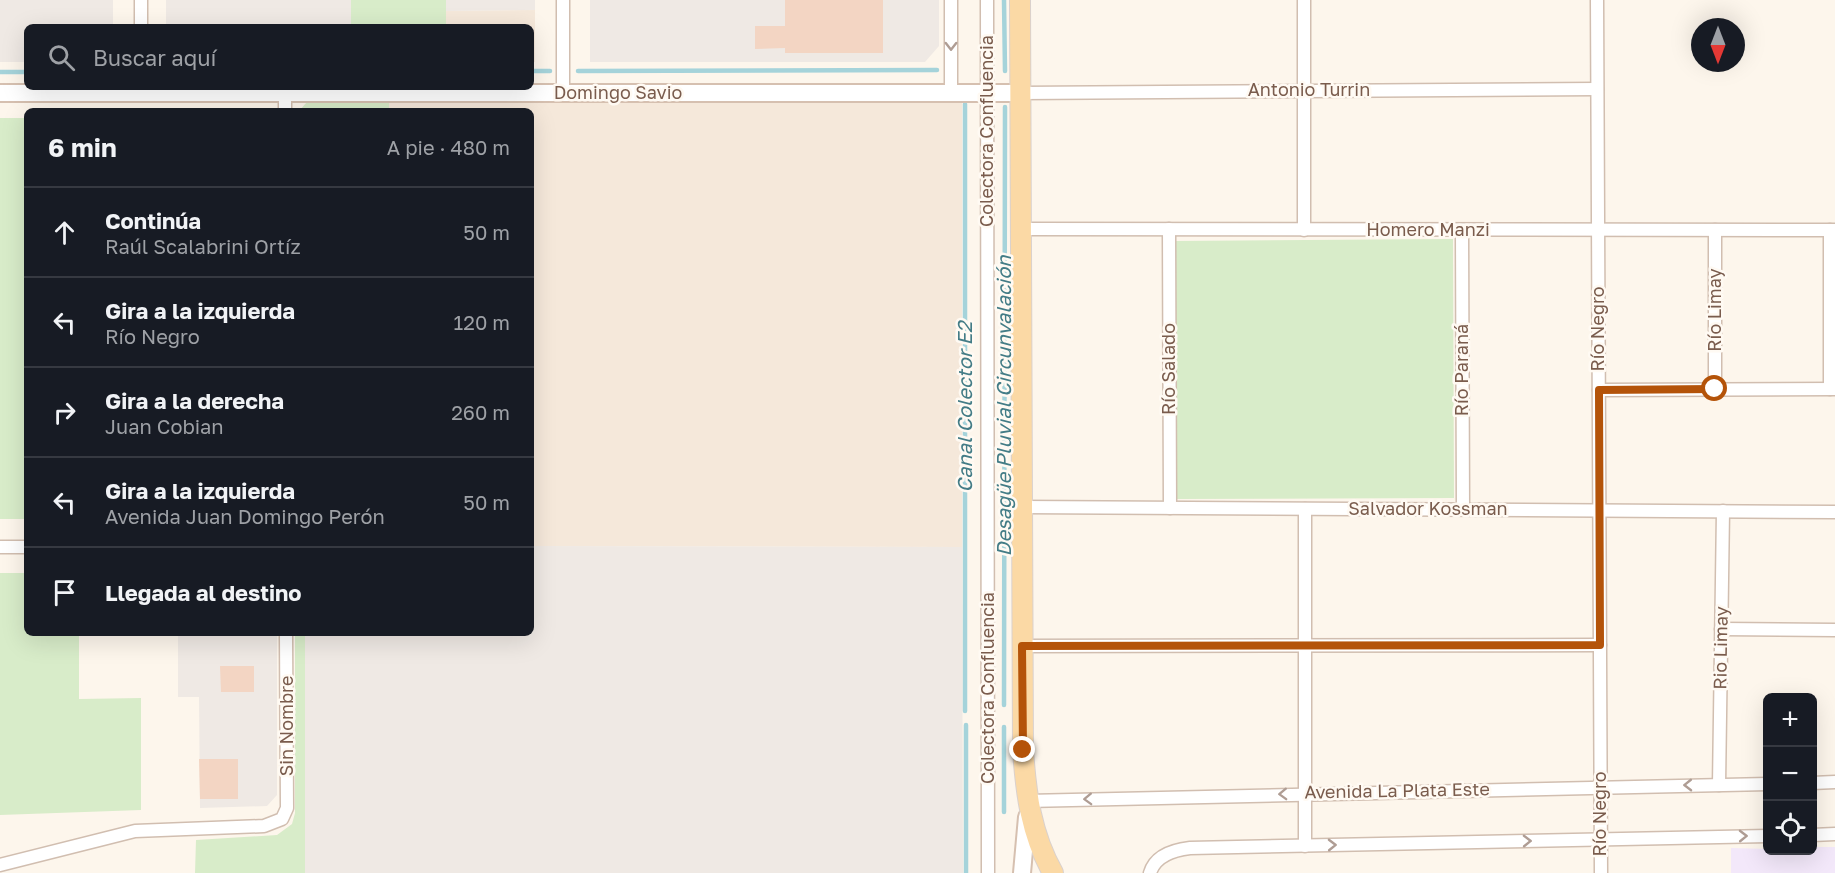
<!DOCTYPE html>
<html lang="es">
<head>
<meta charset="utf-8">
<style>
	body { margin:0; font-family:"Golos Text",sans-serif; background:#242831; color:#f1f3f6 }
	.controls { position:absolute; right:18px; bottom:18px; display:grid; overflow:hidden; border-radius:9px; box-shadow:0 6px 24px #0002 }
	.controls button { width:54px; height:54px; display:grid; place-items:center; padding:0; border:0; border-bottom:2px solid #363941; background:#171b24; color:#f1f3f6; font:30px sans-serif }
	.compass { position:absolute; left:1691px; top:18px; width:54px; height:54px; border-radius:50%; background:#171b24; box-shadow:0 6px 24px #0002; rotate:180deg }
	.stop { position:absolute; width:18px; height:18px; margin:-14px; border:4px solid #b45309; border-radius:50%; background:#fff }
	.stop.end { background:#b45309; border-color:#fff; box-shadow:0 2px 6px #0008 }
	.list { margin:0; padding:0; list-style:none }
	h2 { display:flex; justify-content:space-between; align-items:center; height:78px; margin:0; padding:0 24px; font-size:26px }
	h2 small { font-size:20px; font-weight:400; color:#9ea1a6 }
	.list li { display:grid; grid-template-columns:39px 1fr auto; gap:18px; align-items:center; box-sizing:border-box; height:90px; padding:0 24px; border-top:2px solid #363941 }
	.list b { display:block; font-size:22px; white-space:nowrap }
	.list p { margin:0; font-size:20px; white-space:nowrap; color:#9ea1a6 }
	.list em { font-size:20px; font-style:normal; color:#9ea1a6 }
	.icon { flex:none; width:33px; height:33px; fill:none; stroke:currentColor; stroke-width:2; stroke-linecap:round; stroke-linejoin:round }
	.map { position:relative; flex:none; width:1835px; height:873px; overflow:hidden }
	.search { position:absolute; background:#171b24; box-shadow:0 6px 24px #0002; left:24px; top:24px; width:510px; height:66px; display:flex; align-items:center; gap:15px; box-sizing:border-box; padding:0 21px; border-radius:9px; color:#9ea1a6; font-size:22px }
	.panel { position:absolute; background:#171b24; box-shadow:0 6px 24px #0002; left:24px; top:108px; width:510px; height:528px; border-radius:9px }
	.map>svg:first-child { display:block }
	.residential { fill:#f5e8da }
	.industrial { fill:#efe9e4 }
	.education { fill:#f3e8fa }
	.green { fill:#d8ecc9 }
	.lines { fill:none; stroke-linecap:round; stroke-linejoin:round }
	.stream { stroke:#a5d3da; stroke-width:4.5 }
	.building { fill:#f3d5c3 }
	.street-casing { stroke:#d1beb0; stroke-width:15 }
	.secondary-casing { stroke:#d6c0b0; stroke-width:20 }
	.primary-casing { stroke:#dad1cd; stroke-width:22 }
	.street { stroke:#fff; stroke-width:12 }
	.secondary { stroke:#fff; stroke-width:16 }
	.primary { stroke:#fbd9a5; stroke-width:20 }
	.oneway { stroke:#af9d94 }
	.route { stroke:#b45309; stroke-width:8 }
	.labels { text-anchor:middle; stroke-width:5; stroke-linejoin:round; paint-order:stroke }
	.street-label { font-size:18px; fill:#7a5c4d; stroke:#fffaf3 }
	.water-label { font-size:20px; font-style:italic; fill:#437c86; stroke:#fffaf3 }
</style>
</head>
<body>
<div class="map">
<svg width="1835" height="873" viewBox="0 0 1835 873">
	<rect width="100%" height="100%" fill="#fdf6ec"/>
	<g class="residential">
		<polygon points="535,10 535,62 531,62 531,27 446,27 446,11"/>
		<polygon points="389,100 962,101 962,547 531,546 531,111 389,111"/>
	</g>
	<g class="industrial">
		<polygon points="0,0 113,0 113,27 27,27 27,62 0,62"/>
		<rect x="166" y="0" width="185" height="27"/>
		<polygon points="446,0 535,0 535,10 446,11"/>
		<polygon points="590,0 939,0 939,46 925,62 590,62"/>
		<polygon points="531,546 962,547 963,873 305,873 305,633 531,633"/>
		<polygon points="178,633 277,633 277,795 267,806 200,808 199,697 178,697"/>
	</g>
	<polygon class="education" points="1813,847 1835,847 1835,873 1731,873 1731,848 1812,850"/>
	<g class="green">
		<rect x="351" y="0" width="95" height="27"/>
		<polygon points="314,100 389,100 389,111 299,111 307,102"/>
		<rect x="0" y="118" width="27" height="401"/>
		<polygon points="1453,239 1454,498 1177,499 1175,241"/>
		<polygon points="0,573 27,573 27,633 79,633 79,699 141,698 141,810 0,815"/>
		<polygon points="295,633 305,633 305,873 195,873 196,840 277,835 292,824 295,813"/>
	</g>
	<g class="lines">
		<g class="stream">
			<polyline points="1004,0 1005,71"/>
			<polyline points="531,71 550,71"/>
			<polyline points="578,71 937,70"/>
			<polyline points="0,72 27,72"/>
			<polyline points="965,104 965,711"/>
			<polyline points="1004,705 1005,107"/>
			<polyline points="966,725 966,873"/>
			<polyline points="1004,727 1004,812"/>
		</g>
	</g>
	<g class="building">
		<polygon points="785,0 883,0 883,53 785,53 785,48 755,49 755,26 785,26"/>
		<polygon points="220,666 254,666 254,692 221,692"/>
		<polygon points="199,759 238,759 238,799 200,799"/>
	</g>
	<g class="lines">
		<g class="street-casing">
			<g id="street">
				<polyline points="141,0 141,27"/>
				<polyline points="951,0 951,93"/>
				<polyline points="987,0 988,873"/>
				<polyline points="1597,0 1601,873"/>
				<polyline points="285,93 285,111"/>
				<polyline points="563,93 563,0"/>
				<polyline points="1021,93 1597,89"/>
				<polyline points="1021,229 1835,230"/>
				<polyline points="1169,229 1170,508"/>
				<polyline points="1304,230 1304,0"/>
				<polyline points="1462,230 1463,509"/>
				<polyline points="1830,230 1830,389"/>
				<polyline points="1715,389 1715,230"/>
				<polyline points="1599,390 1835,389"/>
				<polyline points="1022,507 1835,512"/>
				<polyline points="1305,509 1305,846"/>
				<polyline points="0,547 27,547"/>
				<polyline points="1721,629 1835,630"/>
				<polyline points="1022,646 1600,645"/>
				<polyline points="1812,783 1835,782"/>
				<polyline points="1719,785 1723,511"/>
				<polyline points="1027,801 1768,784"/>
				<polyline points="1812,835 1835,834"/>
				<polyline points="0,865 135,831 264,826 282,819 287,808 286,633"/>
				<path d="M 1150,873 C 1155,856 1173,850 1190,848 L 1768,836"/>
			</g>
		</g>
		<g class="secondary-casing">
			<g id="secondary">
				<polyline points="0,93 1021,93"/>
				<polyline points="1022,873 1027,817"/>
			</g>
		</g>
		<g class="primary-casing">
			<path id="primary" d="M 1020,0 L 1023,750 C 1026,794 1031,834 1053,873"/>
		</g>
		<use href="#street" class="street"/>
		<use href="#secondary" class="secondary"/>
		<use href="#primary" class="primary"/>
	</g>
	<defs><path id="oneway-chevron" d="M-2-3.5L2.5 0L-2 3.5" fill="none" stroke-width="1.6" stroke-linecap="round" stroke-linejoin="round" transform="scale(1.5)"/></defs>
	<g class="oneway">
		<use href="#oneway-chevron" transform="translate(951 46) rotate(90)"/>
		<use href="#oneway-chevron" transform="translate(1688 785) rotate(179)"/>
		<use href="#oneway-chevron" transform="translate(1283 794) rotate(178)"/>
		<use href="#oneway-chevron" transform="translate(1088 799) rotate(178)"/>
		<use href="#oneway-chevron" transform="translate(1743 836) rotate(-1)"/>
		<use href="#oneway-chevron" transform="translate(1527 841) rotate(-1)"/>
		<use href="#oneway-chevron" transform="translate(1332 845) rotate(-1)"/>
	</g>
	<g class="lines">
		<polyline class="route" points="1023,750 1022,646 1600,645 1599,390 1715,389"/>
	</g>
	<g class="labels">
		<g class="street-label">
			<text x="1309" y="96">Antonio Turrin</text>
			<text x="618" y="99">Domingo Savio</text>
			<text transform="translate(987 131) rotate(-90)" y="6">Colectora Confluencia</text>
			<text x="1428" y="236">Homero Manzi</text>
			<text transform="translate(1715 310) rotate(-90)" y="6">Río Limay</text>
			<text transform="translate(1598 329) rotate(-90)" y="6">Río Negro</text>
			<text transform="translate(1169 369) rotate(-90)" y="6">Río Salado</text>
			<text transform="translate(1462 370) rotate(-90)" y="6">Río Paraná</text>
			<text x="1428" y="515">Salvador Kossman</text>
			<text transform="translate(1721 648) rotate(-89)" y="6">Rio Limay</text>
			<text transform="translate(988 688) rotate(-90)" y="6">Colectora Confluencia</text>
			<text transform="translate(287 726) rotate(-90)" y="6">Sin Nombre</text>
			<text transform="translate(1397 791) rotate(-1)" y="6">Avenida La Plata Este</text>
			<text transform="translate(1600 814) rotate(-90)" y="6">Río Negro</text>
		</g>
		<g class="water-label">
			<text transform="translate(1004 406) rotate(-90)" y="7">Desagüe Pluvial Circunvalación</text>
			<text transform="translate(965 407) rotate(-90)" y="7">Canal Colector E2</text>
		</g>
	</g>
</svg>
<div class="controls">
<button>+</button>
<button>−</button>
<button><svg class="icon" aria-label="locate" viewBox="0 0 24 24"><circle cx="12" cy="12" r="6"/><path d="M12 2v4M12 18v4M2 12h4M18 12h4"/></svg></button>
</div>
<svg class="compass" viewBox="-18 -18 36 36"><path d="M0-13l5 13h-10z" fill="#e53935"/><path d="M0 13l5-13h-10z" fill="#9ea1a6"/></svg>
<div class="stop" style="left:1715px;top:389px"></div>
<div class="stop end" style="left:1023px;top:750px"></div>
<div class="search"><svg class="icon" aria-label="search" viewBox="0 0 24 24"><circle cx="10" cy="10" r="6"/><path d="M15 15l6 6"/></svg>Buscar aquí</div>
<section class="panel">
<h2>6 min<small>A pie · 480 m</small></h2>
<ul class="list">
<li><svg class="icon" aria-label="ahead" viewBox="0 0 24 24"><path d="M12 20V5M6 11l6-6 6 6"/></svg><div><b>Continúa</b><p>Raúl Scalabrini Ortíz</p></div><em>50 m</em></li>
<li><svg class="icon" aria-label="left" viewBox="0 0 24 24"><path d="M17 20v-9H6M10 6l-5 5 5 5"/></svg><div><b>Gira a la izquierda</b><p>Río Negro</p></div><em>120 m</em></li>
<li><svg class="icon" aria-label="right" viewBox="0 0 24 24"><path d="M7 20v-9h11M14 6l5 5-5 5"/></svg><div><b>Gira a la derecha</b><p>Juan Cobian</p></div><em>260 m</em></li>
<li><svg class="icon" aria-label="left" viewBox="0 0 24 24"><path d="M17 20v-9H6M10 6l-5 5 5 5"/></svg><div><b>Gira a la izquierda</b><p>Avenida Juan Domingo Perón</p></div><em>50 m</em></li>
<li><svg class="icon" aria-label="arrive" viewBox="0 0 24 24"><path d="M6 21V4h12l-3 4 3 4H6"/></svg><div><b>Llegada al destino</b></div></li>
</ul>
</section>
</div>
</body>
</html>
